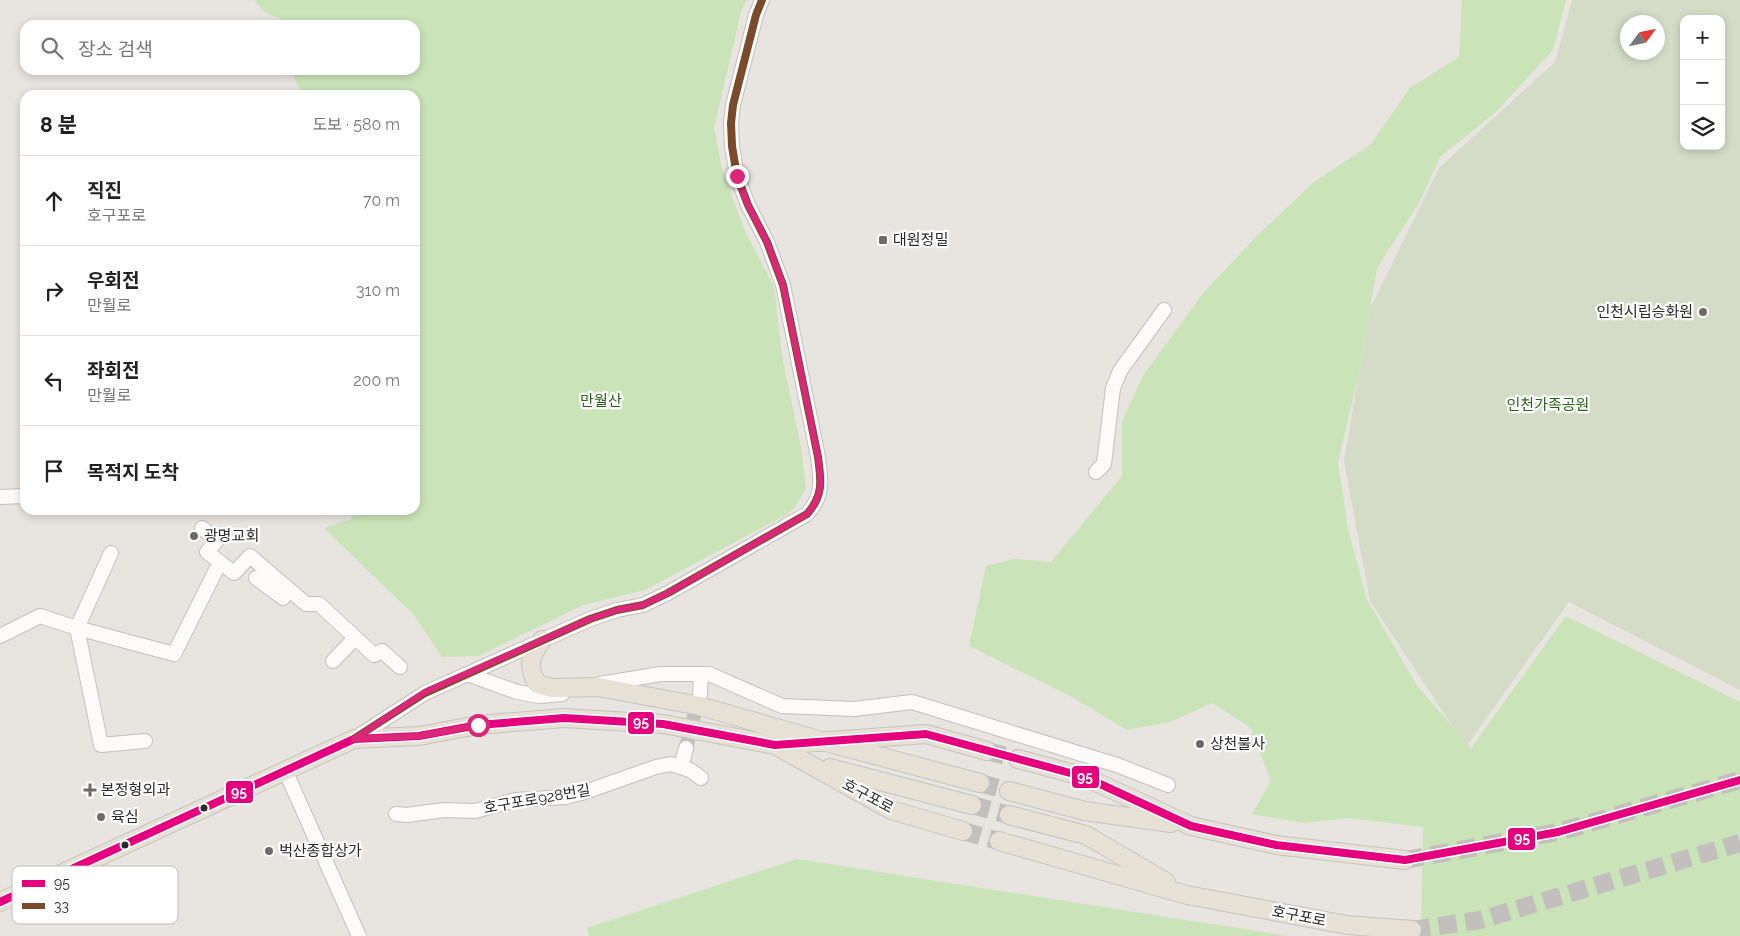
<!DOCTYPE html>
<html lang="ko">
<head>
<meta charset="utf-8">
<style>
	body { margin:0; font-family:Raleway,"Noto Sans KR",sans-serif; background:#f6f6f6; color:#222 }
	.controls { position:absolute; right:15px; top:15px; display:grid; overflow:hidden; border-radius:10px; box-shadow:0 2px 8px #0003 }
	.controls button { width:45px; height:45px; display:grid; place-items:center; padding:0; border:0; border-bottom:1px solid #e0e0e0; background:#fff; color:#222; font:25px sans-serif }
	.compass { position:absolute; left:1620px; top:15px; width:45px; height:45px; border-radius:50%; background:#fff; box-shadow:0 2px 8px #0003; rotate:57deg }
	.stop { position:absolute; width:15px; height:15px; margin:-11px; border:4px solid #db2777; border-radius:50%; background:#fff }
	.stop.end { background:#db2777; border-color:#fff; box-shadow:0 1px 5px #0008 }
	.list { margin:0; padding:0; list-style:none }
	h2 { display:flex; justify-content:space-between; align-items:center; height:65px; margin:0; padding:0 20px; font-size:21px }
	h2 small { font-size:16px; font-weight:400; color:#767676 }
	.list li { display:grid; grid-template-columns:32px 1fr auto; gap:15px; align-items:center; box-sizing:border-box; height:90px; padding:0 20px; border-top:1px solid #e0e0e0 }
	.list b { display:block; font-size:19px; white-space:nowrap }
	.list p { margin:0; font-size:16px; white-space:nowrap; color:#767676 }
	.list em { font-size:16px; font-style:normal; color:#767676 }
	.icon { flex:none; width:28px; height:28px; fill:none; stroke:currentColor; stroke-width:2; stroke-linecap:round; stroke-linejoin:round }
	.map { position:relative; flex:none; width:1740px; height:936px; overflow:hidden }
	.search { position:absolute; background:#fff; box-shadow:0 2px 8px #0003; left:20px; top:20px; width:400px; height:55px; display:flex; align-items:center; gap:12px; box-sizing:border-box; padding:0 18px; border-radius:15px; color:#767676; font-size:19px }
	.panel { position:absolute; background:#fff; box-shadow:0 2px 8px #0003; left:20px; top:90px; width:400px; height:425px; border-radius:15px }
	.map>svg:first-child { display:block }
	.green { fill:#cae3b9 }
	.cemetery { fill:#d4dcc7; fill-rule:evenodd }
	.lines { fill:none; stroke-linecap:round; stroke-linejoin:round }
	.minor-tunnel { stroke:#c2bfbc; stroke-width:14; stroke-dasharray:14 7; stroke-linecap:butt }
	.major-tunnel { stroke:#c2bfbc; stroke-width:18; stroke-dasharray:18 9; stroke-linecap:butt }
	.minor-casing { stroke:#c2c0c1; stroke-width:16 }
	.major-casing { stroke:#c4c3c1; stroke-width:20 }
	.minor { stroke:#fcfbfa; stroke-width:14 }
	.major { stroke:#e6e1d4; stroke-width:18 }
	.bus-1-casing { stroke:#fff; stroke-width:11 }
	.bus-2-casing { stroke:#fff; stroke-width:11 }
	.bus-1 { stroke:#e5007d; stroke-width:8 }
	.bus-2 { stroke:#7a4b2a; stroke-width:8 }
	.route { stroke:#db2777; stroke-width:6 }
	.poi-dot { fill:#6c6b6a; stroke:#fff; stroke-width:2 }
	.bus-dot { fill:#2a2a2a; stroke:#fff; stroke-width:2 }
	.labels { text-anchor:middle; stroke-width:4.5; stroke-linejoin:round; paint-order:stroke }
	.poi-label { font-size:15px; fill:#2a2a2a; stroke:#fff; text-anchor:start }
	.park-label { font-size:15px; fill:#2b661b; stroke:#fff }
	.street-label { font-size:15px; fill:#2a2a2a; stroke:#fff }
	.key { fill:#fff; stroke:#bfbfbf; stroke-width:1 }
	.key-label { font-size:14px; fill:#2a2a2a }
	.line-badge { stroke:#fff; stroke-width:2 }
	.badge-label { font-size:14px; text-anchor:middle; font-weight:bold; fill:#fff }
</style>
</head>
<body>
<div class="map">
<svg width="1740" height="936" viewBox="0 0 1740 936">
	<rect width="100%" height="100%" fill="#e8e4e0"/>
	<g class="green">
		<polygon points="254,0 747,0 742,8 714,128 722,169 745,231 774,287 783,362 801,447 806,488 795,508 786,515 645,590 583,605 479,656 442,657 414,615 324,528 351,519 358,510 415,510 415,95 302,95 291,70 415,70 415,25 294,25 265,12"/>
		<polygon points="1462,0 1566,0 1553,50 1497,111 1440,157 1419,203 1377,268 1359,373 1338,462 1348,529 1367,600 1418,687 1471,748 1566,616 1740,702 1740,936 1421,936 1423,827 1348,818 1305,823 1252,814 1271,781 1250,727 1212,703 1170,722 1127,730 1070,696 969,646 986,566 1015,559 1051,562 1122,476 1122,422 1142,377 1204,292 1258,235 1314,182 1370,145 1410,88 1459,57"/>
		<polygon points="797,859 1288,936 589,936 587,928"/>
	</g>
	<path class="cemetery" d="M 1572,0 L 1740,0 L 1740,690 L 1569,602 L 1466,747 L 1370,601 L 1344,461 L 1370,309 L 1439,168 L 1555,62 ZM 1684,19 L 1721,19 L 1721,146 L 1684,146 ZM 1628,22 L 1658,22 L 1658,52 L 1628,52 Z"/>
	<g class="lines">
		<polyline class="minor-tunnel" points="686,748 699,696"/>
		<g class="major-tunnel">
			<polyline points="987,751 1018,759"/>
			<polyline points="980,783 1009,791"/>
			<polyline points="972,805 1009,815"/>
			<polyline points="963,831 999,841"/>
			<polyline points="1405,860 1558,832 1740,780"/>
			<polyline points="1412,930 1480,920 1740,843"/>
		</g>
		<g class="minor-casing">
			<g id="minor">
				<polyline points="1096,472 1104,464 1113,388 1120,371 1164,310"/>
				<polyline points="0,497 25,496"/>
				<polyline points="202,528 217,540 207,552 234,573 250,556 306,604 319,604 374,655 382,651 400,667"/>
				<polyline points="256,578 283,598 289,590"/>
				<polyline points="0,636 40,616 77,628 111,553"/>
				<polyline points="333,661 355,638"/>
				<polyline points="467,674 517,692 539,696 562,694"/>
				<polyline points="600,684 661,674 709,674 782,706 854,709 912,702 1117,765 1168,785"/>
				<polyline points="700,695 701,674"/>
				<path d="M 354,739 L 425,693 L 590,619 L 617,610 L 643,605 L 668,593 L 807,514 C 824,495 821,480 818,457 L 783,285 L 767,242 L 748,205 L 737,176 L 732,146 L 731,123 L 733,105 L 756,15 L 762,0"/>
				<polyline points="145,741 101,745 77,628 174,654 216,570"/>
				<polyline points="681,767 686,748"/>
				<polyline points="285,770 359,936"/>
				<polyline points="396,814 407,815 444,810 475,811 516,800 566,797 585,792 656,767 671,764 690,770 701,778"/>
			</g>
		</g>
		<g class="major-casing">
			<g id="major">
				<path d="M 542,640 C 530,657 527,665 537,684 L 553,688 L 598,687 L 700,706 L 822,741 L 980,783"/>
				<polyline points="775,745 891,810 963,831"/>
				<polyline points="1018,759 1085,777 1191,826 1276,845 1405,860"/>
				<polyline points="830,768 972,805"/>
				<polyline points="1009,791 1085,811 1171,823"/>
				<polyline points="1009,815 1086,835 1166,882"/>
				<polyline points="999,841 1187,895 1347,925 1412,930"/>
				<polyline points="0,902 354,739 419,736 478,725 564,718 663,724 775,745 926,734 987,751"/>
			</g>
		</g>
		<use href="#minor" class="minor"/>
		<use href="#major" class="major"/>
		<g class="bus-1-casing">
			<polyline id="bus-1" points="0,902 354,739 419,736 478,725 564,718 663,724 775,745 926,734 1085,777 1191,826 1276,845 1405,860 1558,832 1740,780"/>
		</g>
		<g class="bus-2-casing">
			<path id="bus-2" d="M 355,738 L 425,693 L 590,619 L 617,610 L 643,605 L 668,593 L 807,514 C 824,495 821,480 818,457 L 783,285 L 767,242 L 748,205 L 737,176 L 732,146 L 731,123 L 733,105 L 756,15 L 762,0"/>
		</g>
		<use href="#bus-1" class="bus-1"/>
		<use href="#bus-2" class="bus-2"/>
	</g>
	<g class="lines">
		<path class="route" d="M 478,725 L 419,736 L 354,739 L 425,692 L 590,619 L 617,610 L 643,605 L 668,593 L 807,514 C 824,495 821,480 818,457 L 783,285 L 767,242 L 748,205 L 737,176"/>
	</g>
	<g class="poi-dot">
		<rect x="878" y="235" width="10" height="10" rx="2.5"/>
		<circle cx="1703" cy="312" r="5"/>
		<circle cx="194" cy="536" r="5"/>
		<circle cx="1200" cy="744" r="5"/>
		<path d="M87.5 782.5h5v5h5v5h-5v5h-5v-5h-5v-5h5z"/>
		<circle cx="101" cy="817" r="5"/>
		<circle cx="269" cy="851" r="5"/>
	</g>
	<g class="bus-dot">
		<circle cx="204" cy="808" r="4.5"/>
		<circle cx="125" cy="845" r="4.5"/>
	</g>
	<g class="labels">
		<g class="poi-label">
			<text x="893" y="245">대원정밀</text>
			<text x="1693" y="317" text-anchor="end">인천시립승화원</text>
			<text x="204" y="541">광명교회</text>
			<text x="1210" y="749">상천불사</text>
			<text x="101" y="795">본정형외과</text>
			<text x="111" y="822">육심</text>
			<text x="279" y="856">벅산종합상가</text>
		</g>
		<g class="park-label">
			<text x="601" y="406">만월산</text>
			<text x="1548" y="410">인천가족공원</text>
		</g>
		<g class="street-label">
			<text transform="translate(868 796) rotate(28)" y="5">호구포로</text>
			<text transform="translate(537 799) rotate(-10)" y="5">호구포로928번길</text>
			<text transform="translate(1299 916) rotate(11)" y="5">호구포로</text>
		</g>
	</g>
	<rect x="12" y="866" width="166" height="58" rx="8" class="key"/>
	<rect x="22" y="880" width="23" height="7" fill="#e5007d"/>
	<rect x="22" y="903" width="23" height="6" fill="#7a4b2a"/>
	<g class="key-label">
		<text x="54" y="888">95</text>
		<text x="54" y="911">33</text>
	</g>
	<g class="line-badge">
		<rect x="627" y="711" width="28" height="24" rx="5" fill="#e5007d"/>
		<rect x="1071" y="765" width="29" height="24" rx="5" fill="#e5007d"/>
		<rect x="225" y="780" width="29" height="24" rx="5" fill="#e5007d"/>
		<rect x="1507" y="827" width="29" height="24" rx="5" fill="#e5007d"/>
	</g>
	<g class="badge-label">
		<text x="641" y="727">95</text>
		<text x="1085" y="782">95</text>
		<text x="239" y="797">95</text>
		<text x="1522" y="843">95</text>
	</g>
</svg>
<div class="controls">
<button>+</button>
<button>−</button>
<button><svg class="icon" aria-label="layers" viewBox="0 0 24 24"><path d="M12 4l9 5-9 5-9-5zM3 14l9 5 9-5"/></svg></button>
</div>
<svg class="compass" viewBox="-18 -18 36 36"><path d="M0-13l5 13h-10z" fill="#e53935"/><path d="M0 13l5-13h-10z" fill="#767676"/></svg>
<div class="stop" style="left:478px;top:725px"></div>
<div class="stop end" style="left:737px;top:176px"></div>
<div class="search"><svg class="icon" aria-label="search" viewBox="0 0 24 24"><circle cx="10" cy="10" r="6"/><path d="M15 15l6 6"/></svg>장소 검색</div>
<section class="panel">
<h2>8 분<small>도보 · 580 m</small></h2>
<ul class="list">
<li><svg class="icon" aria-label="ahead" viewBox="0 0 24 24"><path d="M12 20V5M6 11l6-6 6 6"/></svg><div><b>직진</b><p>호구포로</p></div><em>70 m</em></li>
<li><svg class="icon" aria-label="right" viewBox="0 0 24 24"><path d="M7 20v-9h11M14 6l5 5-5 5"/></svg><div><b>우회전</b><p>만월로</p></div><em>310 m</em></li>
<li><svg class="icon" aria-label="left" viewBox="0 0 24 24"><path d="M17 20v-9H6M10 6l-5 5 5 5"/></svg><div><b>좌회전</b><p>만월로</p></div><em>200 m</em></li>
<li><svg class="icon" aria-label="arrive" viewBox="0 0 24 24"><path d="M6 21V4h12l-3 4 3 4H6"/></svg><div><b>목적지 도착</b></div></li>
</ul>
</section>
</div>
</body>
</html>
